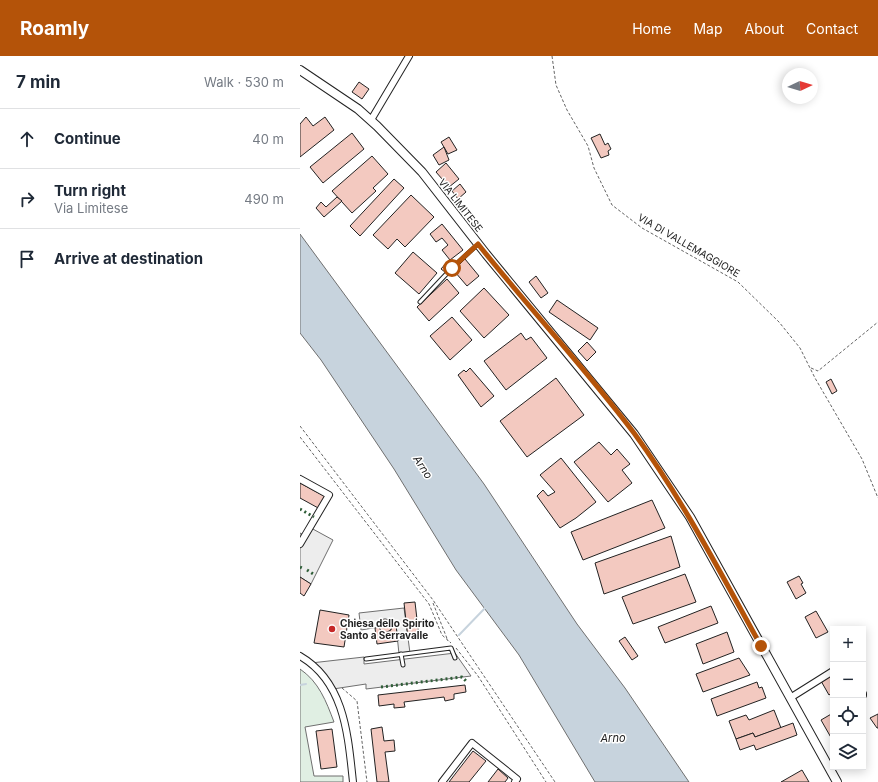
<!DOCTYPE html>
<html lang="en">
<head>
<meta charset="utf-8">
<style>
	body { margin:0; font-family:Inter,sans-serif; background:#f6f6f7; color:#1f2937 }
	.controls { position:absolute; right:12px; bottom:12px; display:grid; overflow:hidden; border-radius:0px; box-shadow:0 2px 10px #0003 }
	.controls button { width:36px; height:36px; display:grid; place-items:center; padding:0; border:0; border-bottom:1px solid #e0e1e3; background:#fff; color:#1f2937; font:20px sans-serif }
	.compass { position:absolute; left:482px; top:12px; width:36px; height:36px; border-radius:50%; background:#fff; box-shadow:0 2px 10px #0003; rotate:86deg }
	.stop { position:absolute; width:12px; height:12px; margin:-9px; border:3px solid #b45309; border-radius:50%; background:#fff }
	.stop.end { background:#b45309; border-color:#fff; box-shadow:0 1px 4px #0008 }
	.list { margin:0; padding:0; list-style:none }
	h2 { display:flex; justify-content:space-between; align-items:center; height:52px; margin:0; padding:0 16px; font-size:17px }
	h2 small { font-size:13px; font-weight:400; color:#747a83 }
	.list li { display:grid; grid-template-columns:26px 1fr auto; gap:12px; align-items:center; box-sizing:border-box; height:60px; padding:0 16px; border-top:1px solid #e0e1e3 }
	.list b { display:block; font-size:15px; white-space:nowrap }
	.list p { margin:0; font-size:13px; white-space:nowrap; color:#747a83 }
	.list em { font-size:13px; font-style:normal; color:#747a83 }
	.icon { flex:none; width:22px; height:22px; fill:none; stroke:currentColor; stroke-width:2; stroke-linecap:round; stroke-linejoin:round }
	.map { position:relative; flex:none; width:578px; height:726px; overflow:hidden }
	header { display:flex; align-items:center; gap:24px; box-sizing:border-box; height:56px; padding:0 20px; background:#b45309; color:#fff }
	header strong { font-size:19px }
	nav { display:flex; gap:22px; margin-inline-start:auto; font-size:14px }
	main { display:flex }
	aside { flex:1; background:#fff }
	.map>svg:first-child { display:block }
	.green { fill:#e0efe3; stroke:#6f6f6f }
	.parking { fill:#ededed; stroke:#6f6f6f }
	.water { fill:#c7d3dd; stroke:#6f6f6f }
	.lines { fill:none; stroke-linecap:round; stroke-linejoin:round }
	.stream { stroke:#c7d3dd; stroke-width:2 }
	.building { fill:#f3c9c0; stroke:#222 }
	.lane-casing { stroke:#222; stroke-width:5 }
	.street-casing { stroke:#222; stroke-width:8 }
	.secondary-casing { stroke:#222; stroke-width:10 }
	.path { stroke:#646464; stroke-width:1; stroke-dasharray:3 2; stroke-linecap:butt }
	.lane { stroke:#fff; stroke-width:3 }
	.street { stroke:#fff; stroke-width:6 }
	.secondary { stroke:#fff; stroke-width:8 }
	.hedge { stroke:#2f5e38; stroke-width:3; stroke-dasharray:2 3; stroke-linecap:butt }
	.route { stroke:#b45309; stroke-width:5 }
	.poi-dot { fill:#c62828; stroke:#fff; stroke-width:1.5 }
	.labels { text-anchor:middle; stroke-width:3; stroke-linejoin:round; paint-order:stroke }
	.street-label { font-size:10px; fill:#222; stroke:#fff }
	.poi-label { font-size:10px; font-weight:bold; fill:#222; stroke:#fff; text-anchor:start }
	.water-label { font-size:11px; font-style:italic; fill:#222; stroke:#fff }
</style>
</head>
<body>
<header>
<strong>Roamly</strong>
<nav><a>Home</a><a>Map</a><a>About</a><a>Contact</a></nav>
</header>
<main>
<aside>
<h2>7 min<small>Walk · 530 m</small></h2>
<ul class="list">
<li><svg class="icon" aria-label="ahead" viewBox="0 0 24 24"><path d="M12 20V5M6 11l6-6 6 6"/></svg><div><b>Continue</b></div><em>40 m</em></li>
<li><svg class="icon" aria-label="right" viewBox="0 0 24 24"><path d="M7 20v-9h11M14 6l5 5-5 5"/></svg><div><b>Turn right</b><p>Via Limitese</p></div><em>490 m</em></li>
<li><svg class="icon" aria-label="arrive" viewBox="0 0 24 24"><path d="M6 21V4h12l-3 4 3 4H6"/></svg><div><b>Arrive at destination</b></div></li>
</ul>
</aside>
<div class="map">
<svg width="578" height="726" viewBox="0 0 578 726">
	<rect width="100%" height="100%" fill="#fff"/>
	<path class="green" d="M 0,613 C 19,626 26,645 34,666 L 5,671 L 14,720 L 43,720 L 43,726 L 0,726 Z"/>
	<g class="parking">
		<polygon points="11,472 33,484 11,528 0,521 0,477 6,480"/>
		<polygon points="104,552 110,597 99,598 96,569 92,570 89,564 82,564 79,567 79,571 61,574 59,557"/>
		<polygon points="155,597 171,620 66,633 66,628 33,633 11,607 64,601 64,608"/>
	</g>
	<polygon class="water" points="0,178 184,428 277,568 325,632 389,726 295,726 219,599 156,514 94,413 21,304 0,277"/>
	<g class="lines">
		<g class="stream">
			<polyline points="159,579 186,551"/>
			<polyline points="0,629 6,628"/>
		</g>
	</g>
	<g class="building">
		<polygon points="59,26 69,33 62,43 52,36"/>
		<polygon points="6,61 13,70 25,61 34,74 0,101 0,68"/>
		<polygon points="52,77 64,93 23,127 10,111"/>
		<polygon points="300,78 305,89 308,87 311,93 308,95 309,99 301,102 291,82"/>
		<polygon points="149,81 157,94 148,98 141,86"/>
		<polygon points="144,91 149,104 139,109 133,99"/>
		<polygon points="72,100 88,118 73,132 76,135 52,157 32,135"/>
		<polygon points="146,107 159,123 149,131 136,116"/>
		<polygon points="94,123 104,132 60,180 50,170"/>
		<polygon points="160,128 166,136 158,143 152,135"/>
		<polygon points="111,139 134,161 105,191 97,183 88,193 73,179"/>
		<polygon points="37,141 42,145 24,161 16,152 21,146 26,151"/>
		<polygon points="142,168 163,194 150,204 142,194 148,189 142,182 136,186 130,178"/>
		<polygon points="113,196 137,217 119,238 95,217"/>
		<polygon points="165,203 179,220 167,230 155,216 160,212 158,210"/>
		<polygon points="147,206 150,209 145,216 141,213"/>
		<polygon points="236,220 248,237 241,242 229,226"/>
		<polygon points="147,223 159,237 129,265 117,251"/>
		<polygon points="184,232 209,259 184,282 160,255"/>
		<polygon points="257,244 298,272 290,284 249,256"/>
		<polygon points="152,261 172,284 150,304 130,280"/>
		<polygon points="221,277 226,284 231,281 247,302 206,334 184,305"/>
		<polygon points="287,286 296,296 287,305 278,295"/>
		<polygon points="170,312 194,340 181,351 158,319 164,314 166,316"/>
		<polygon points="256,322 284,359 227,401 200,365"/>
		<polygon points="531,323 537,335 532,338 526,326"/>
		<polygon points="299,386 311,399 317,393 330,408 322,414 332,427 308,446 274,406"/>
		<polygon points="261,402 296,446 276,462 260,472 237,440 243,434 248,440 255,436 240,419"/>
		<polygon points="0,427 26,441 20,453 0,442"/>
		<polygon points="352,444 365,472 283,504 271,476"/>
		<polygon points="371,480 380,511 304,538 295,507"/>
		<polygon points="385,518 396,546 333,568 322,541"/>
		<polygon points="499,520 503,527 501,528 506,537 496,543 487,526"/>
		<polygon points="0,521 11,528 4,540 0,537"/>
		<polygon points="115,546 119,581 108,582 104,547"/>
		<polygon points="411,550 418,567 365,587 358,571"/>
		<polygon points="20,554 49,559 44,591 14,587"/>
		<polygon points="516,555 528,576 516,582 505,561"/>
		<circle cx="85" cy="570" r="7"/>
		<polygon points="96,569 98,585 77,588 75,572 79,571 81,575 85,577 91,574 92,570"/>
		<polygon points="427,576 434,596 403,608 396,588"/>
		<polygon points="325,581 338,600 332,604 319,585"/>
		<polygon points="439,602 450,619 403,636 396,618"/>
		<polygon points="533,618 533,636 529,639 521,625"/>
		<polygon points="457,626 459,632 462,631 466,642 417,660 411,643"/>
		<polygon points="165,629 166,636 154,638 154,643 145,645 144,641 104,646 105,651 94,652 94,648 79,650 78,639"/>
		<polygon points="474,654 481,672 455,681 453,677 436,683 429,665 446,659 449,664"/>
		<polygon points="533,657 533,685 521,664"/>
		<polygon points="578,658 578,672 577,672 570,662"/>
		<polygon points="493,667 497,679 456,694 454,689 440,694 436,683 453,677 455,681"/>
		<polygon points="82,671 84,685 94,684 95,695 85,696 89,726 77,726 71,673"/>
		<polygon points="32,673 37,711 21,713 16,675"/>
		<polygon points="173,695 186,705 169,726 149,726"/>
		<polygon points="198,713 208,722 205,726 188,726"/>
		<polygon points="502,714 509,726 481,726"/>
	</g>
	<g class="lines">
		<g class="lane-casing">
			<g id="lane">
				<polyline points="120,246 152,212 177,189"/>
				<polyline points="101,598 103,609"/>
				<polyline points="66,603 151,592 155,602"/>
			</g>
		</g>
		<g class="street-casing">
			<g id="street">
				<polyline points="71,64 109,0"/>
				<polyline points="0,423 29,439 0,488"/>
				<path d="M 0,600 C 45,626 48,680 53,726"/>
				<polyline points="563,638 563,639"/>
				<polyline points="490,642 533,615"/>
				<polyline points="142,726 172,687 217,723 215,726"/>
			</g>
		</g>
		<g class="secondary-casing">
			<polyline id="secondary" points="0,14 58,53 77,70 122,116 186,198 334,378 390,461 537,726"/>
		</g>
		<g class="path">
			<polyline points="252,0 256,29 267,54 288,90 294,112 312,149 342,172 438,226 479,266 500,292 515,322 562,403 578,442"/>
			<polyline points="511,312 518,315 578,266"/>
			<polyline points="0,370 133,544 255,726"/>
			<polyline points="0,381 129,548 142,579 151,587"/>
			<polyline points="133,547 148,585"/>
			<polyline points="156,592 178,620 246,726"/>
			<polyline points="42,632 57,645 67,726"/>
		</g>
		<use href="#lane" class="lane"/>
		<use href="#street" class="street"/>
		<use href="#secondary" class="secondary"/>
		<g class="hedge">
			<polyline points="0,453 14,461"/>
			<polyline points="0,511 2,512"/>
			<polyline points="7,514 15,519"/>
			<polyline points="81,631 162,621 166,625"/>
		</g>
	</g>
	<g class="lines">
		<path class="route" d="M 152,212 L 178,188 C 229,252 285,312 334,377 C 383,444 421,518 461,590"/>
	</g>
	<circle class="poi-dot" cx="32" cy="573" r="4"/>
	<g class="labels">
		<g class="street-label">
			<text transform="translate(161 149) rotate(52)" y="4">VIA LIMITESE</text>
			<text transform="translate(389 189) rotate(30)" y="4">VIA DI VALLEMAGGIORE</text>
		</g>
		<g class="poi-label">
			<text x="40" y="571">Chiesa dello Spirito<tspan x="40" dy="12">Santo a Serravalle</tspan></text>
		</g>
		<g class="water-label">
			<text transform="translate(123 411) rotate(56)" y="4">Arno</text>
			<text x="313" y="686">Arno</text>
		</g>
	</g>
</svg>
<div class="controls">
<button>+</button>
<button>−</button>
<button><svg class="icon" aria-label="locate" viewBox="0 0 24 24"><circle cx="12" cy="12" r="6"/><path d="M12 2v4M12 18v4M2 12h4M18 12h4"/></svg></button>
<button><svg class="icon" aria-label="layers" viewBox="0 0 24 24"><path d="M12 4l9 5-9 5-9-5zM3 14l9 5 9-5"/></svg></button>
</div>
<svg class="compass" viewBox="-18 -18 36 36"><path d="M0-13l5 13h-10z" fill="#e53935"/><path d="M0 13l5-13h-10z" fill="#747a83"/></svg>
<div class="stop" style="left:152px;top:212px"></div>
<div class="stop end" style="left:461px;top:590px"></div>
</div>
</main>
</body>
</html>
